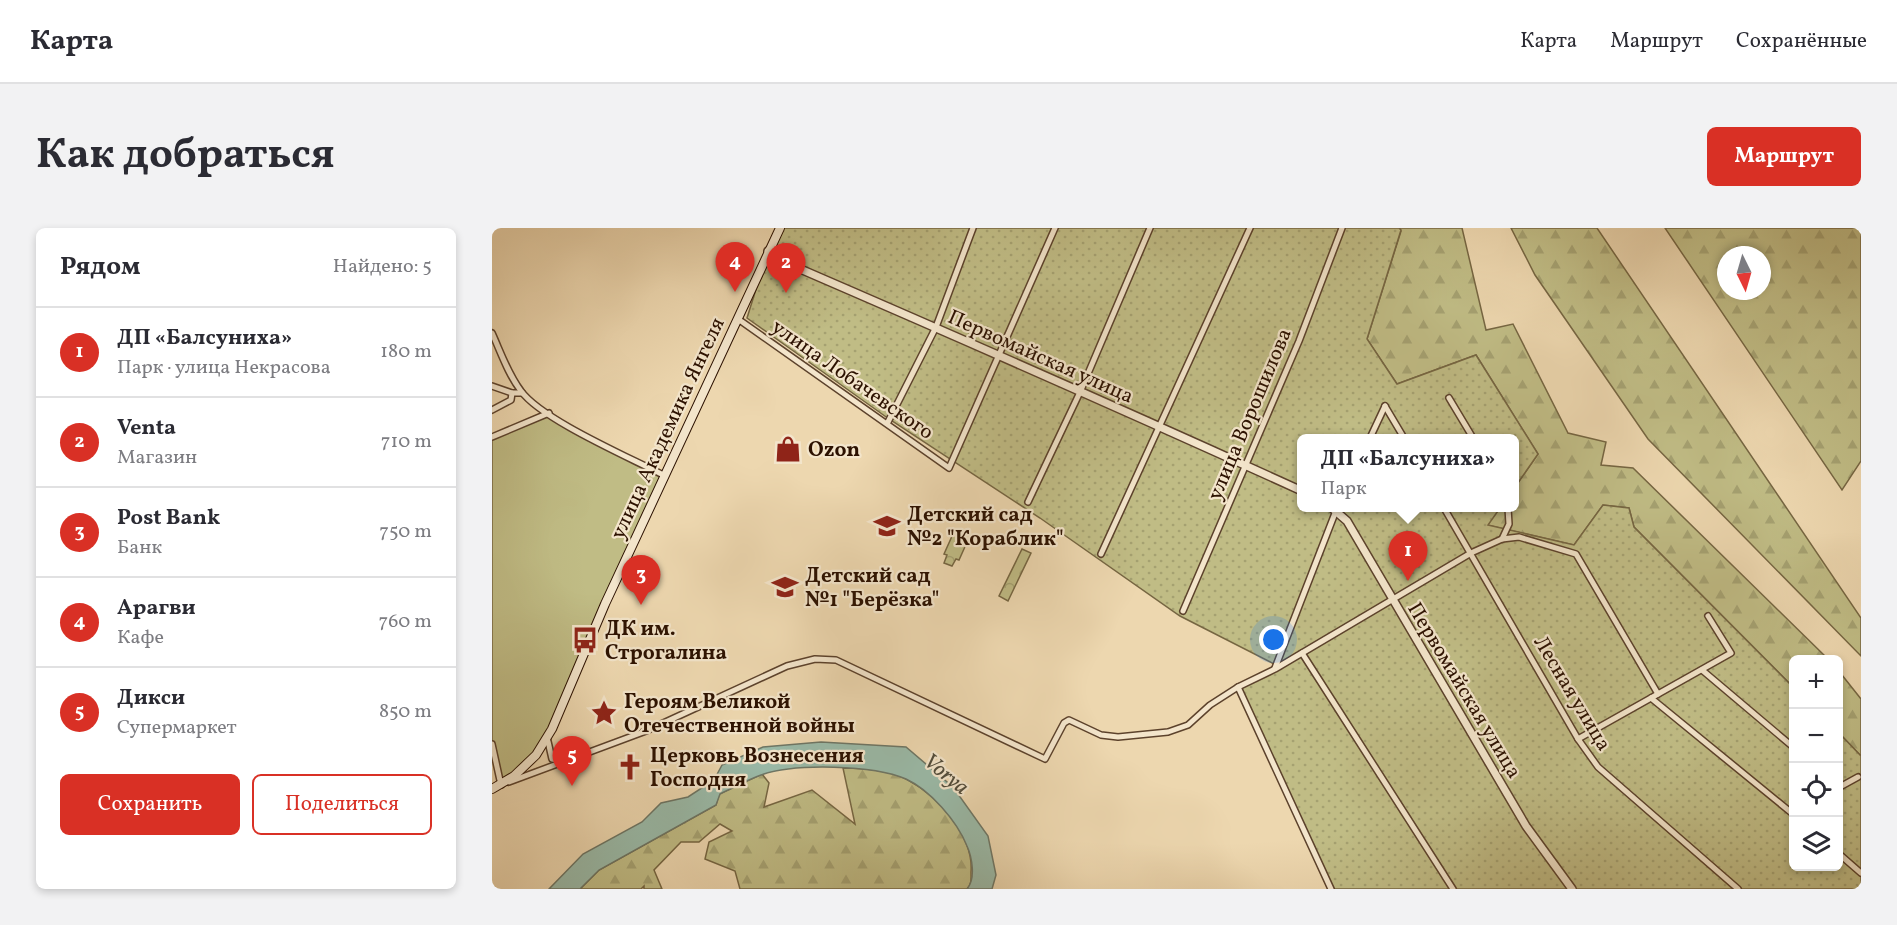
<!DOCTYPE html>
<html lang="ru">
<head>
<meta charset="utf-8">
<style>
	body { margin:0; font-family:Vollkorn,serif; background:#f2f2f3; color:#2b2b33 }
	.controls { position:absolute; right:18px; bottom:18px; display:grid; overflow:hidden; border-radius:9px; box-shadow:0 3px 9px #0003 }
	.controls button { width:54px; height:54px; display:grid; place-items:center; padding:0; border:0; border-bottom:2px solid #e1e1e2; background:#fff; color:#2b2b33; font:30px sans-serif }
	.compass { position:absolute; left:1225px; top:18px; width:54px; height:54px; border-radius:50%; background:#fff; box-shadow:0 3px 9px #0003; rotate:175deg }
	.you { position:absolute; left:782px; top:412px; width:21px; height:21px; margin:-15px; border:4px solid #fff; border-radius:50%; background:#1a73e8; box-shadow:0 0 0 9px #1a73e833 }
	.badge { display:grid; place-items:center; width:39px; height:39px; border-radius:50%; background:#d93025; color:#fff; font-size:20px; font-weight:700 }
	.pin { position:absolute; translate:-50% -50px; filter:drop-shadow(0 2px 3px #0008) }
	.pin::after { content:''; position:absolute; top:32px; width:21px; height:18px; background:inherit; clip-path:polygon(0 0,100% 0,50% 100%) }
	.popup { position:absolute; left:805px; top:206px; width:222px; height:78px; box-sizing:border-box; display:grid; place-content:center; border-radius:9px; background:#fff; filter:drop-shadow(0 2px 4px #0005); font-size:20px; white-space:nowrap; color:#7c7c81 }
	.popup b { font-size:22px; color:#2b2b33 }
	.popup::after { content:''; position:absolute; left:50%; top:100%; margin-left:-12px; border:12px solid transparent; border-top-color:#fff }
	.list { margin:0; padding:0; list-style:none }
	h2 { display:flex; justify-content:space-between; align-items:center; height:78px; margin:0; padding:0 24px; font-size:26px }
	h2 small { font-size:20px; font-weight:400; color:#7c7c81 }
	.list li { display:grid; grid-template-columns:39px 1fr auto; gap:18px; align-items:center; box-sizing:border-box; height:90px; padding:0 24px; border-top:2px solid #e1e1e2 }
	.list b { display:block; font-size:22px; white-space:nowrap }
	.list p { margin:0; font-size:20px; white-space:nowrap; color:#7c7c81 }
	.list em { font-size:20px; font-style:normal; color:#7c7c81 }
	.actions { display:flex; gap:12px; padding:18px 24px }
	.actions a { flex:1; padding:14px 0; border:2px solid #d93025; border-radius:9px; text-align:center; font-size:21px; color:#d93025 }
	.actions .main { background:#d93025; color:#fff }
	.icon { flex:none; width:33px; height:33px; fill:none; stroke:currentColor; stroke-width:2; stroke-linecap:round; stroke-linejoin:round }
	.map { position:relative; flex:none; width:1369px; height:661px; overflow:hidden; border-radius:9px }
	header { display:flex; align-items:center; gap:36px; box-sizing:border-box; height:84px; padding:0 30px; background:#fff; border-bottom:2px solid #e1e1e2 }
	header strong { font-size:28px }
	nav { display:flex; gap:33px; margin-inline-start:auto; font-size:21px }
	.intro { display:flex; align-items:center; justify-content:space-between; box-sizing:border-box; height:144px; padding:0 36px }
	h1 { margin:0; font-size:42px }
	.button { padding:15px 27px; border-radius:9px; background:#d93025; color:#fff; font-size:21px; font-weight:700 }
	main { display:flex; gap:36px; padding:0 36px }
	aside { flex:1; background:#fff; border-radius:9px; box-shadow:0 3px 9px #0003 }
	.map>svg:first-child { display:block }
	.forest { fill:url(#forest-firs); stroke:#766642; stroke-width:1.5; fill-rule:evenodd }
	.park { fill:url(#park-crowns); stroke:#766642; stroke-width:1.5 }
	.garden { fill:url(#garden-dots); stroke:#766642; stroke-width:1.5 }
	.pitch { fill:#c0bc85; stroke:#766642; stroke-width:1.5 }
	.water { fill:#9abaa8; stroke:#6e7665; stroke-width:1.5 }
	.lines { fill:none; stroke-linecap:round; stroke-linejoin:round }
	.minor-casing { stroke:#5c422c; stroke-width:8 }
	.tertiary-casing { stroke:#5c422c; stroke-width:10 }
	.secondary-casing { stroke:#2c1100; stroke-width:10 }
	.minor { stroke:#f3e5cb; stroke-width:5 }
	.tertiary { stroke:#f3e5cb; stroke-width:7 }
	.secondary { stroke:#f3e5cb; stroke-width:8 }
	.labels { text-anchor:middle; stroke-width:4.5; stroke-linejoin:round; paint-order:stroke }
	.street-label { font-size:21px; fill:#2c1100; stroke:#f3e5cb }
	.poi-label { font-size:21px; font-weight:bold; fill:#2c1100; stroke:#f3e5cb; text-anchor:start }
	.water-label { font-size:22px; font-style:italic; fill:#524c3b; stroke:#f3e5cb }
</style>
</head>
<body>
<header>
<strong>Карта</strong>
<nav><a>Карта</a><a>Маршрут</a><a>Сохранённые</a></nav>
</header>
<div class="intro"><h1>Как добраться</h1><a class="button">Маршрут</a></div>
<main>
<aside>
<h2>Рядом<small>Найдено: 5</small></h2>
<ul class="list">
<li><span class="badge">1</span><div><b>ДП «Балсуниха»</b><p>Парк · улица Некрасова</p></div><em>180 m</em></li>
<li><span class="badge">2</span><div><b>Venta</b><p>Магазин</p></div><em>710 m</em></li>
<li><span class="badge">3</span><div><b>Post Bank</b><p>Банк</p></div><em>750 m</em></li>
<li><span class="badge">4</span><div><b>Арагви</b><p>Кафе</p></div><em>760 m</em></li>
<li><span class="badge">5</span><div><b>Дикси</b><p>Супермаркет</p></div><em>850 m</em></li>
</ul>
<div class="actions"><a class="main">Сохранить</a><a>Поделиться</a></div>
</aside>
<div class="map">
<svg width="1369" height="661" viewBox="0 0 1369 661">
	<defs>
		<pattern id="forest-firs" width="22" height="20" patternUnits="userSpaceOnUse" patternTransform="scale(1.5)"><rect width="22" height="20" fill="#c0bc85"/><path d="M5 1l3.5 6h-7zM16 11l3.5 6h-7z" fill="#a5a171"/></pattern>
		<pattern id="park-crowns" width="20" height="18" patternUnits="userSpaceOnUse" patternTransform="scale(1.5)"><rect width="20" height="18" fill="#c0bc85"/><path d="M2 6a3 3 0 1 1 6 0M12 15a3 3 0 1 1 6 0" fill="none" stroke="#a5a171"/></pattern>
		<pattern id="garden-dots" width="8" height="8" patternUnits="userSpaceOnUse" patternTransform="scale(1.5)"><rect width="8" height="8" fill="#c0bc85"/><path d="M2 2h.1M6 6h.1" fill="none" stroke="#a5a171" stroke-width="1.8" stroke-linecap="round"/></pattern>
	</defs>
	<rect width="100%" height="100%" fill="#edd7af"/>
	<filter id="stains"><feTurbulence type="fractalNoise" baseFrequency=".00333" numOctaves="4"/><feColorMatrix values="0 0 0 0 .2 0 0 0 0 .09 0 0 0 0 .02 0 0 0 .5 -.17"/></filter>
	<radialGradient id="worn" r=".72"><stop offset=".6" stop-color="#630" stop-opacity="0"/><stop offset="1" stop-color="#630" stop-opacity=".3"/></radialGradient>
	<g class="forest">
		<polygon points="907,0 970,0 994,102 1021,96 1076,205 1114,214 1109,237 1141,240 1336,431 1302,431 1301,459 1142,299 1137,280 1111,277 1082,317 995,297 1008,280 1022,280 1023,259 1046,226 984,127 905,156 875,111 909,3"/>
		<polygon points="1019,0 1105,0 1369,390 1369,428 1156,211 1043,47"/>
		<path d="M 1173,0 L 1369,0 L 1369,233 L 1350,262 ZM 1234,27 L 1270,27 L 1270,63 L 1234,63 Z"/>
		<polygon points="1346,442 1369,471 1369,528 1347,505"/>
		<path d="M 351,540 C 371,540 398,542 416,552 C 446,568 482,608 479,644 C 479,651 480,656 475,661 L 248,661 L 243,643 L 213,631 L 217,614 L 240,603 L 228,596 L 207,614 L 189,614 L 162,642 L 170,661 L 152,661 L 152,658 L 149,661 L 88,661 L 107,642 L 224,577 L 227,566 L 270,546 L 277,555 L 272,579 L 320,562 L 363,596 Z"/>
	</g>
	<g class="park">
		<polygon points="461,306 476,312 467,332 464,331 460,338 452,335 455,327 452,326"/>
		<polygon points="530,321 539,325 516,373 507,368"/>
	</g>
	<polygon class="garden" points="288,0 907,0 909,2 875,111 905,156 984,127 1046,226 1023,259 1022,210 810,210 810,280 1008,280 996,297 1082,317 1111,277 1137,280 1142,299 1301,459 1302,638 1346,638 1347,505 1369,528 1369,661 836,661 746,462 784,437 688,388 548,290 397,191 255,90 276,23"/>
	<polygon class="pitch" points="57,185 100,211 173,248 60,501 44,527 7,558 0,516 0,209"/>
	<path class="water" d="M 329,514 L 414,519 L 461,559 L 496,608 L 504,647 L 500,661 L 475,661 C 484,651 480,629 475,618 C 465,593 438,562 414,551 C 381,537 303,535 269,547 C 255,552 241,560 228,566 L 224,577 L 107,642 L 88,661 L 57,661 L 91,626 L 150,594 L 169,575 L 196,569 L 222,552 L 230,537 L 271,519 Z"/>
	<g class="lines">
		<g class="minor-casing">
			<g id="minor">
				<polyline points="246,91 457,240 563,0"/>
				<path d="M 0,105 C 9,125 16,146 29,163 C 50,192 139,230 173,248"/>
				<polyline points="0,158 20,165 30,165"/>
				<polyline points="957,170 981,210"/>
				<polyline points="893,178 912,210"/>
				<polyline points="0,182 19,172 20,165"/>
				<polyline points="396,194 444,99 481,0"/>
				<polyline points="0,209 57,185"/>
				<polyline points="878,210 893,178"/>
				<polyline points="536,274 589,162 658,0"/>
				<polyline points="952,280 1086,511 1106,539 1246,661"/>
				<polyline points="1010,311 1017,296 1016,280"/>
				<polyline points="609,326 758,0"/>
				<polyline points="691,383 807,113 850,0"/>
				<polyline points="810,425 961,661"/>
				<polyline points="783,440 845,280"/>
				<polyline points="1210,442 1300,518"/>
				<polyline points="746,459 839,661"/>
				<polyline points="1159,470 1301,586"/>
				<polyline points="55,509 60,531 70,533"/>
				<polyline points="1086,511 1239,425 1216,388"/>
				<polyline points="0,516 9,557"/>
				<polyline points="17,554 154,503 295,438 323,431 344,432 553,531 572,495 577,492 609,507 626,509 676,504 696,497 718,477 746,459 783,441 979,325 1010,311 1027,309 1084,326 1166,466"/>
				<polyline points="1346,560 1366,549"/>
				<polyline points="1346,625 1369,645"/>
			</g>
		</g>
		<g class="tertiary-casing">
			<g id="tertiary">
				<path d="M 276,23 L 306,40 C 475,113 643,187 810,263"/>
				<polyline points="840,280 855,293 1034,598 1080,661"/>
			</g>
		</g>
		<g class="secondary-casing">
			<polyline id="secondary" points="0,561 22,548 44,527 60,501 113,376 288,0"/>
		</g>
		<use href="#minor" class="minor"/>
		<use href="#tertiary" class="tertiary"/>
		<use href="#secondary" class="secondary"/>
	</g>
	<defs>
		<g id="shop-bare" transform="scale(2.07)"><path d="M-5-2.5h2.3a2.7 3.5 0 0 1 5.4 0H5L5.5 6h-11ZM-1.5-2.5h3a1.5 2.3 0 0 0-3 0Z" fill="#8f2418" stroke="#f3e5cb" stroke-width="2.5" paint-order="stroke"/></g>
		<g id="school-bare" transform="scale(2.07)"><path d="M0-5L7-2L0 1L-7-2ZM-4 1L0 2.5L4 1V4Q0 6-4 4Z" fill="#8f2418" stroke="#f3e5cb" stroke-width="2.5" paint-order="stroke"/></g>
		<g id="bus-bare" transform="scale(2.07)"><path d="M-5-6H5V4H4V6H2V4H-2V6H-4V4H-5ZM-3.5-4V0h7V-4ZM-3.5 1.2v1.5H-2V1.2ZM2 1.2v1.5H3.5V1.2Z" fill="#8f2418" stroke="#f3e5cb" stroke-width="2.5" paint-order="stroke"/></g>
		<g id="sight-bare" transform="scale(2.07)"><path d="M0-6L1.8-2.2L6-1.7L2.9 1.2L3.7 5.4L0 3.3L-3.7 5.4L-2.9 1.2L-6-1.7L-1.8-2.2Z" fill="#8f2418" stroke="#f3e5cb" stroke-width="2.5" paint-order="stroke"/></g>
		<g id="church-bare" transform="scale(2.07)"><path d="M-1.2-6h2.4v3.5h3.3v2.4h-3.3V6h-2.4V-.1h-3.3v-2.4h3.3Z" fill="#8f2418" stroke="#f3e5cb" stroke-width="2.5" paint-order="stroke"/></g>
	</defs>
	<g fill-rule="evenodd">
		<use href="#shop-bare" x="296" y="221"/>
		<use href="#school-bare" x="395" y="298"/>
		<use href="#school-bare" x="293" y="359"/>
		<use href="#bus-bare" x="93" y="412"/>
		<use href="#sight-bare" x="112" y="485"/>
		<use href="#church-bare" x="138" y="539"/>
	</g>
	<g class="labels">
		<g class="street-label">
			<text transform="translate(549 128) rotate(24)" y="7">Первомайская улица</text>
			<text transform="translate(361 151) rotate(35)" y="7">улица Лобачевского</text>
			<text transform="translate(757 186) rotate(-67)" y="7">улица Ворошилова</text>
			<text transform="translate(175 200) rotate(-65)" y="7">улица Академика Янгеля</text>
			<text transform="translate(973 462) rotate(59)" y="7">Первомайская улица</text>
			<text transform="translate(1081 465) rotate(59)" y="7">Лесная улица</text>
		</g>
		<g class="poi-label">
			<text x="316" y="228">Ozon</text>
			<text x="415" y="293">Детский сад<tspan x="415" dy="24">№2 "Кораблик"</tspan></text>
			<text x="313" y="354">Детский сад<tspan x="313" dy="24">№1 "Берёзка"</tspan></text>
			<text x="113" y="407">ДК им.<tspan x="113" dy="24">Строгалина</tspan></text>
			<text x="132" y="480">Героям Великой<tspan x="132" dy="24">Отечественной войны</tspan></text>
			<text x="158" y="534">Церковь Вознесения<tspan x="158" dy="24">Господня</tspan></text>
		</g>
		<g class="water-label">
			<text transform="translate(455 545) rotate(39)" y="8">Vorya</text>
		</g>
	</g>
	<rect width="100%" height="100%" filter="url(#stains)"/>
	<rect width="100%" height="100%" fill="url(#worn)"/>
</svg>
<div class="controls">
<button>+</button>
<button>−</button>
<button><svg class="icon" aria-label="locate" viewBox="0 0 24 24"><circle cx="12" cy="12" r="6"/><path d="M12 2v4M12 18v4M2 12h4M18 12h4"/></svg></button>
<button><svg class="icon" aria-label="layers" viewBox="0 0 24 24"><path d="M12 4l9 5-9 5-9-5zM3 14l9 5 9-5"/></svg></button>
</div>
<svg class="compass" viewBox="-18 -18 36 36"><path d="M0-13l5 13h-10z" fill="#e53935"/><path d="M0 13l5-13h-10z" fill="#7c7c81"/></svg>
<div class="you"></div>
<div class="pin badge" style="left:916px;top:353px">1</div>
<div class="popup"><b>ДП «Балсуниха»</b>Парк</div>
<div class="pin badge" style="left:294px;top:65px">2</div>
<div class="pin badge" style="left:149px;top:377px">3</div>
<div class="pin badge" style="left:243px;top:64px">4</div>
<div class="pin badge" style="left:80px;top:558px">5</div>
</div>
</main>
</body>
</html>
